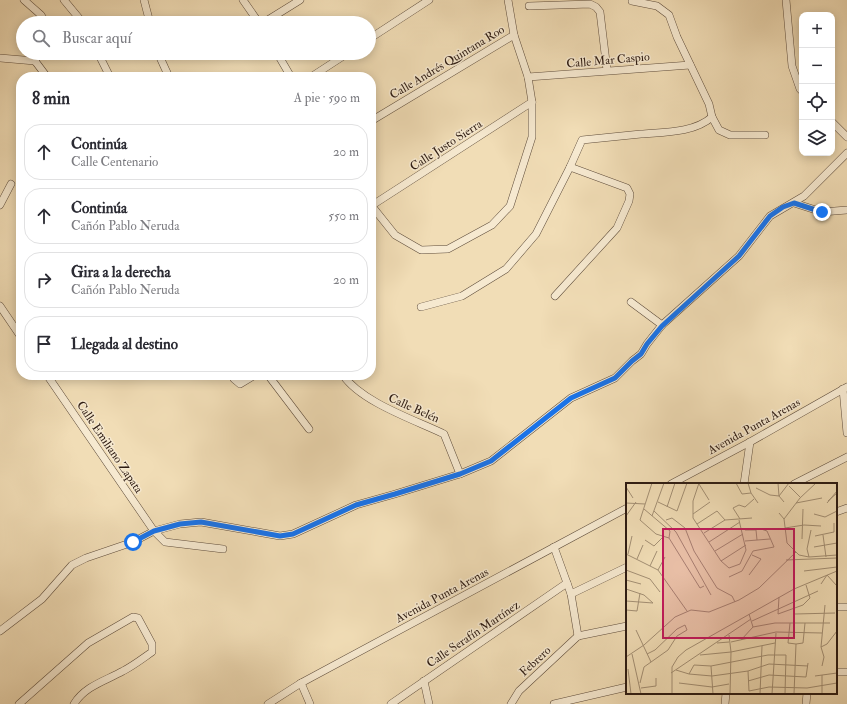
<!DOCTYPE html>
<html lang="es">
<head>
<meta charset="utf-8">
<style>
	body { margin:0; font-family:"IM FELL Double Pica",serif; background:#f2f2f3; color:#2b2b33 }
	.controls { position:absolute; right:12px; top:12px; display:grid; overflow:hidden; border-radius:8px; box-shadow:0 2px 10px #0003 }
	.controls button { width:36px; height:36px; display:grid; place-items:center; padding:0; border:0; border-bottom:1px solid #e1e1e2; background:#fff; color:#2b2b33; font:20px sans-serif }
	.stop { position:absolute; width:12px; height:12px; margin:-9px; border:3px solid #1a73e8; border-radius:50%; background:#fff }
	.stop.end { background:#1a73e8; border-color:#fff; box-shadow:0 1px 4px #0008 }
	.list { margin:0; padding:0; list-style:none }
	h2 { display:flex; justify-content:space-between; align-items:center; height:52px; margin:0; padding:0 16px; font-size:17px }
	h2 small { font-size:13px; font-weight:400; color:#7c7c81 }
	.list li { display:grid; grid-template-columns:26px 1fr auto; gap:12px; align-items:center; box-sizing:border-box; height:56px; margin:0 8px 8px; padding:0 8px; border:1px solid #e1e1e2; border-radius:16px }
	.list b { display:block; font-size:15px; white-space:nowrap }
	.list p { margin:0; font-size:13px; white-space:nowrap; color:#7c7c81 }
	.list em { font-size:13px; font-style:normal; color:#7c7c81 }
	.icon { flex:none; width:22px; height:22px; fill:none; stroke:currentColor; stroke-width:2; stroke-linecap:round; stroke-linejoin:round }
	.map { position:relative; flex:none; width:847px; height:704px; overflow:hidden }
	.search { position:absolute; background:#fff; box-shadow:0 2px 10px #0003; left:16px; top:16px; width:360px; height:44px; display:flex; align-items:center; gap:10px; box-sizing:border-box; padding:0 14px; border-radius:22px; color:#7c7c81; font-size:15px }
	.panel { position:absolute; background:#fff; box-shadow:0 2px 10px #0003; left:16px; top:72px; width:360px; height:308px; border-radius:16px }
	.map>svg:first-child { display:block }
	.lines { fill:none; stroke-linecap:round; stroke-linejoin:round }
	.street-casing { stroke:#5e4c3b; stroke-width:8 }
	.street { stroke:#f6e9d0; stroke-width:7 }
	.route { stroke:#1a73e8; stroke-width:5 }
	.labels { text-anchor:middle; stroke-width:3; stroke-linejoin:round; paint-order:stroke }
	.street-label { font-size:12px; fill:#2d1b12; stroke:#f6e9d0 }
	.inset-road { fill:none; stroke:#a38f74; stroke-width:1 }
	.view { fill:#c2185b; fill-opacity:0.15; stroke:#c2185b; stroke-width:2 }
	.inset-edge { fill:none; stroke:#2d1b12; stroke-width:2 }
</style>
</head>
<body>
<div class="map">
<svg width="847" height="704" viewBox="0 0 847 704">
	<rect width="100%" height="100%" fill="#f1ddb6"/>
	<filter id="stains"><feTurbulence type="fractalNoise" baseFrequency=".005" numOctaves="4"/><feColorMatrix values="0 0 0 0 .2 0 0 0 0 .09 0 0 0 0 .02 0 0 0 .5 -.17"/></filter>
	<radialGradient id="worn" r=".72"><stop offset=".6" stop-color="#630" stop-opacity="0"/><stop offset="1" stop-color="#630" stop-opacity=".3"/></radialGradient>
	<g class="lines">
		<g class="street-casing">
			<g id="street">
				<polyline points="24,0 41,15 46,23"/>
				<polyline points="64,0 83,23"/>
				<polyline points="144,0 150,23"/>
				<polyline points="243,0 259,23"/>
				<polyline points="786,0 792,66 800,89 802,91"/>
				<polyline points="632,1 657,6 669,15 677,37 709,104 712,117 719,130 730,135 765,135"/>
				<polyline points="529,6 590,4 596,7 600,12 607,70"/>
				<polyline points="263,23 300,0"/>
				<polyline points="369,39 429,0"/>
				<polyline points="98,53 110,77"/>
				<polyline points="158,53 169,77"/>
				<polyline points="277,53 291,77"/>
				<polyline points="0,58 35,61"/>
				<polyline points="35,61 47,77"/>
				<polyline points="35,61 39,53"/>
				<polyline points="311,77 348,53"/>
				<polyline points="528,77 690,65"/>
				<polyline points="371,121 514,35"/>
				<polyline points="832,122 847,137"/>
				<polyline points="794,203 822,212 847,210"/>
				<polyline points="0,205 11,184"/>
				<polyline points="371,205 395,235 421,250 448,249 492,225 510,206 532,137 532,102 528,77 514,35 508,0"/>
				<polyline points="371,206 532,102"/>
				<polyline points="555,296 617,228 629,201 630,194 627,188 570,167"/>
				<polyline points="631,302 662,325"/>
				<polyline points="0,306 21,337"/>
				<path d="M 421,307 L 462,296 L 506,269 L 536,234 L 570,167 L 582,140 C 602,138 621,136 641,134 C 664,132 694,133 712,117"/>
				<polyline points="47,375 154,531 165,542 223,549"/>
				<polyline points="232,375 234,379 240,384 255,375"/>
				<polyline points="268,375 309,429"/>
				<path d="M 343,375 C 361,402 415,420 444,434 L 460,474"/>
				<polyline points="843,389 847,433"/>
				<polyline points="671,484 750,442 847,387"/>
				<polyline points="744,484 750,442"/>
				<polyline points="794,484 847,457"/>
				<polyline points="836,512 847,508"/>
				<polyline points="554,547 571,594 578,636"/>
				<polyline points="571,594 627,567"/>
				<polyline points="836,607 847,607"/>
				<polyline points="0,631 42,599 72,565 86,558 133,542 154,531 180,524 201,522 280,536 293,534 356,505 395,494 460,474 491,461 571,398 615,378 632,361 641,354 647,344 662,325 739,256 770,216 804,196 847,153"/>
				<polyline points="578,636 627,626"/>
				<polyline points="836,672 847,672"/>
				<polyline points="424,681 429,704"/>
				<polyline points="301,683 310,704"/>
				<path d="M 19,704 L 88,643 L 133,617 L 138,618 L 152,644 L 152,652 C 142,659 133,666 123,671 C 105,681 85,686 74,704"/>
				<polyline points="268,704 301,683 627,508"/>
				<polyline points="391,704 567,583"/>
				<polyline points="511,704 519,691 578,636"/>
				<polyline points="554,704 627,687"/>
				<polyline points="725,704 726,693"/>
				<polyline points="806,704 807,693"/>
			</g>
		</g>
		<use href="#street" class="street"/>
	</g>
	<g class="lines">
		<polyline class="route" points="133,542 154,531 180,524 201,522 280,536 293,534 356,505 395,494 460,474 491,461 571,398 615,378 632,361 641,354 647,344 662,326 739,256 770,216 783,207 794,203 822,212"/>
	</g>
	<g class="labels">
		<g class="street-label">
			<text transform="translate(608 60) rotate(-5)" y="4">Calle Mar Caspio</text>
			<text transform="translate(447 62) rotate(-31)" y="4">Calle Andrés Quintana Roo</text>
			<text transform="translate(446 145) rotate(-33)" y="4">Calle Justo Sierra</text>
			<text transform="translate(414 408) rotate(24)" y="4">Calle Belén</text>
			<text transform="translate(754 426) rotate(-29)" y="4">Avenida Punta Arenas</text>
			<text transform="translate(110 447) rotate(56)" y="4">Calle Emiliano Zapata</text>
			<text transform="translate(442 595) rotate(-28)" y="4">Avenida Punta Arenas</text>
			<text transform="translate(473 634) rotate(-34)" y="4">Calle Serafín Martínez</text>
			<text transform="translate(535 661) rotate(-43)" y="4">Febrero</text>
		</g>
	</g>
	<g transform="translate(626 483)">
		<rect width="211" height="211" fill="#f1ddb6"/>
		<path class="inset-road" d="M 26,0 L 14,37 L 30,51 L 43,55M 73,0 L 67,18 L 67,35 L 95,78 L 103,85 L 114,81 L 120,67 L 113,37M 110,0 L 116,11 L 125,10M 122,0 L 125,10 L 132,20M 152,0 L 153,13 L 158,19M 73,1 L 83,17M 163,3 L 174,14M 0,4 L 7,15M 130,5 L 144,12 L 153,13M 153,13 L 163,0M 202,18 L 211,10M 32,19 L 51,28 L 61,0M 0,20 L 19,21M 170,20 L 196,15M 201,20 L 211,8M 41,24 L 49,0M 18,26 L 44,48 L 43,55M 28,28 L 50,49 L 85,112M 153,30 L 158,36 L 161,60 L 173,72 L 183,74 L 211,72M 67,31 L 84,19M 188,31 L 199,34 L 211,28M 0,33 L 10,19M 26,33 L 38,0M 114,36 L 107,25 L 113,22 L 119,24 L 128,16M 158,36 L 174,15 L 190,0M 40,37 L 46,35 L 59,45 L 68,68 L 91,105 L 106,113 L 109,119M 71,41 L 91,28 L 99,37 L 126,35M 159,45 L 178,42 L 195,43M 135,46 L 141,48 L 148,64M 119,47 L 130,47 L 131,57M 78,50 L 99,37M 197,52 L 200,74M 189,53 L 208,49 L 208,40M 43,55 L 74,105 L 78,103M 176,56 L 177,26M 19,57 L 28,63 L 36,55M 119,58 L 144,56M 83,59 L 114,39M 188,64 L 211,60M 89,68 L 117,51M 0,71 L 32,87 L 61,128M 2,71 L 6,53M 183,74 L 181,66 L 185,47M 11,76 L 17,62M 160,77 L 211,75M 95,78 L 120,62M 24,83 L 31,68M 0,87 L 24,96 L 34,109M 32,87 L 39,74M 178,88 L 211,84M 123,92 L 135,76 L 126,72M 103,94 L 116,88 L 127,68 L 148,64M 0,97 L 15,101M 195,101 L 201,92 L 211,103M 0,106 L 18,112 L 27,120M 153,114 L 152,131 L 177,122 L 184,115 L 180,102M 0,118 L 27,120M 0,127 L 11,128 L 14,110M 123,131 L 127,144M 169,131 L 209,130M 126,138 L 192,108M 164,140 L 162,160 L 170,161 L 177,160 L 179,140M 127,144 L 149,140 L 204,140M 10,147 L 25,179M 103,152 L 105,169 L 104,211M 115,157 L 127,144M 105,159 L 150,149 L 196,150M 91,160 L 103,159M 195,164 L 199,122M 195,164 L 201,161 L 211,148M 195,164 L 198,174 L 196,183M 6,171 L 15,211M 74,172 L 105,169 L 149,160M 0,174 L 18,162 L 49,134 L 65,127 L 83,129 L 113,117 L 133,105 L 170,69M 85,183 L 87,211M 2,186 L 5,211M 50,187 L 63,191 L 86,193 L 122,188 L 143,181 L 182,183M 122,188 L 123,208 L 143,204 L 181,205 L 211,200M 45,190 L 125,136M 63,191 L 68,182 L 85,183 L 142,172 L 160,172 L 159,211M 196,192 L 196,211M 189,193 L 211,190M 122,198 L 143,192 L 180,194 L 182,180M 14,200 L 18,184 L 42,167 L 51,153 L 61,147 L 59,142 L 51,146 L 29,167 L 21,171M 53,200 L 86,204 L 103,201M 15,205 L 30,203 L 30,195M 46,211 L 46,184 L 52,174 L 60,167 L 168,106 L 211,88M 134,211 L 136,163M 146,211 L 150,150M 168,211 L 170,161"/>
		<path class="view" d="M 37,46 L 168,46 L 168,155 L 37,155 Z"/>
		<rect width="211" height="211" class="inset-edge"/>
	</g>
	<rect width="100%" height="100%" filter="url(#stains)"/>
	<rect width="100%" height="100%" fill="url(#worn)"/>
</svg>
<div class="controls">
<button>+</button>
<button>−</button>
<button><svg class="icon" aria-label="locate" viewBox="0 0 24 24"><circle cx="12" cy="12" r="6"/><path d="M12 2v4M12 18v4M2 12h4M18 12h4"/></svg></button>
<button><svg class="icon" aria-label="layers" viewBox="0 0 24 24"><path d="M12 4l9 5-9 5-9-5zM3 14l9 5 9-5"/></svg></button>
</div>
<div class="stop" style="left:133px;top:542px"></div>
<div class="stop end" style="left:822px;top:212px"></div>
<div class="search"><svg class="icon" aria-label="search" viewBox="0 0 24 24"><circle cx="10" cy="10" r="6"/><path d="M15 15l6 6"/></svg>Buscar aquí</div>
<section class="panel">
<h2>8 min<small>A pie · 590 m</small></h2>
<ul class="list">
<li><svg class="icon" aria-label="ahead" viewBox="0 0 24 24"><path d="M12 20V5M6 11l6-6 6 6"/></svg><div><b>Continúa</b><p>Calle Centenario</p></div><em>20 m</em></li>
<li><svg class="icon" aria-label="ahead" viewBox="0 0 24 24"><path d="M12 20V5M6 11l6-6 6 6"/></svg><div><b>Continúa</b><p>Cañón Pablo Neruda</p></div><em>550 m</em></li>
<li><svg class="icon" aria-label="right" viewBox="0 0 24 24"><path d="M7 20v-9h11M14 6l5 5-5 5"/></svg><div><b>Gira a la derecha</b><p>Cañón Pablo Neruda</p></div><em>20 m</em></li>
<li><svg class="icon" aria-label="arrive" viewBox="0 0 24 24"><path d="M6 21V4h12l-3 4 3 4H6"/></svg><div><b>Llegada al destino</b></div></li>
</ul>
</section>
</div>
</body>
</html>
